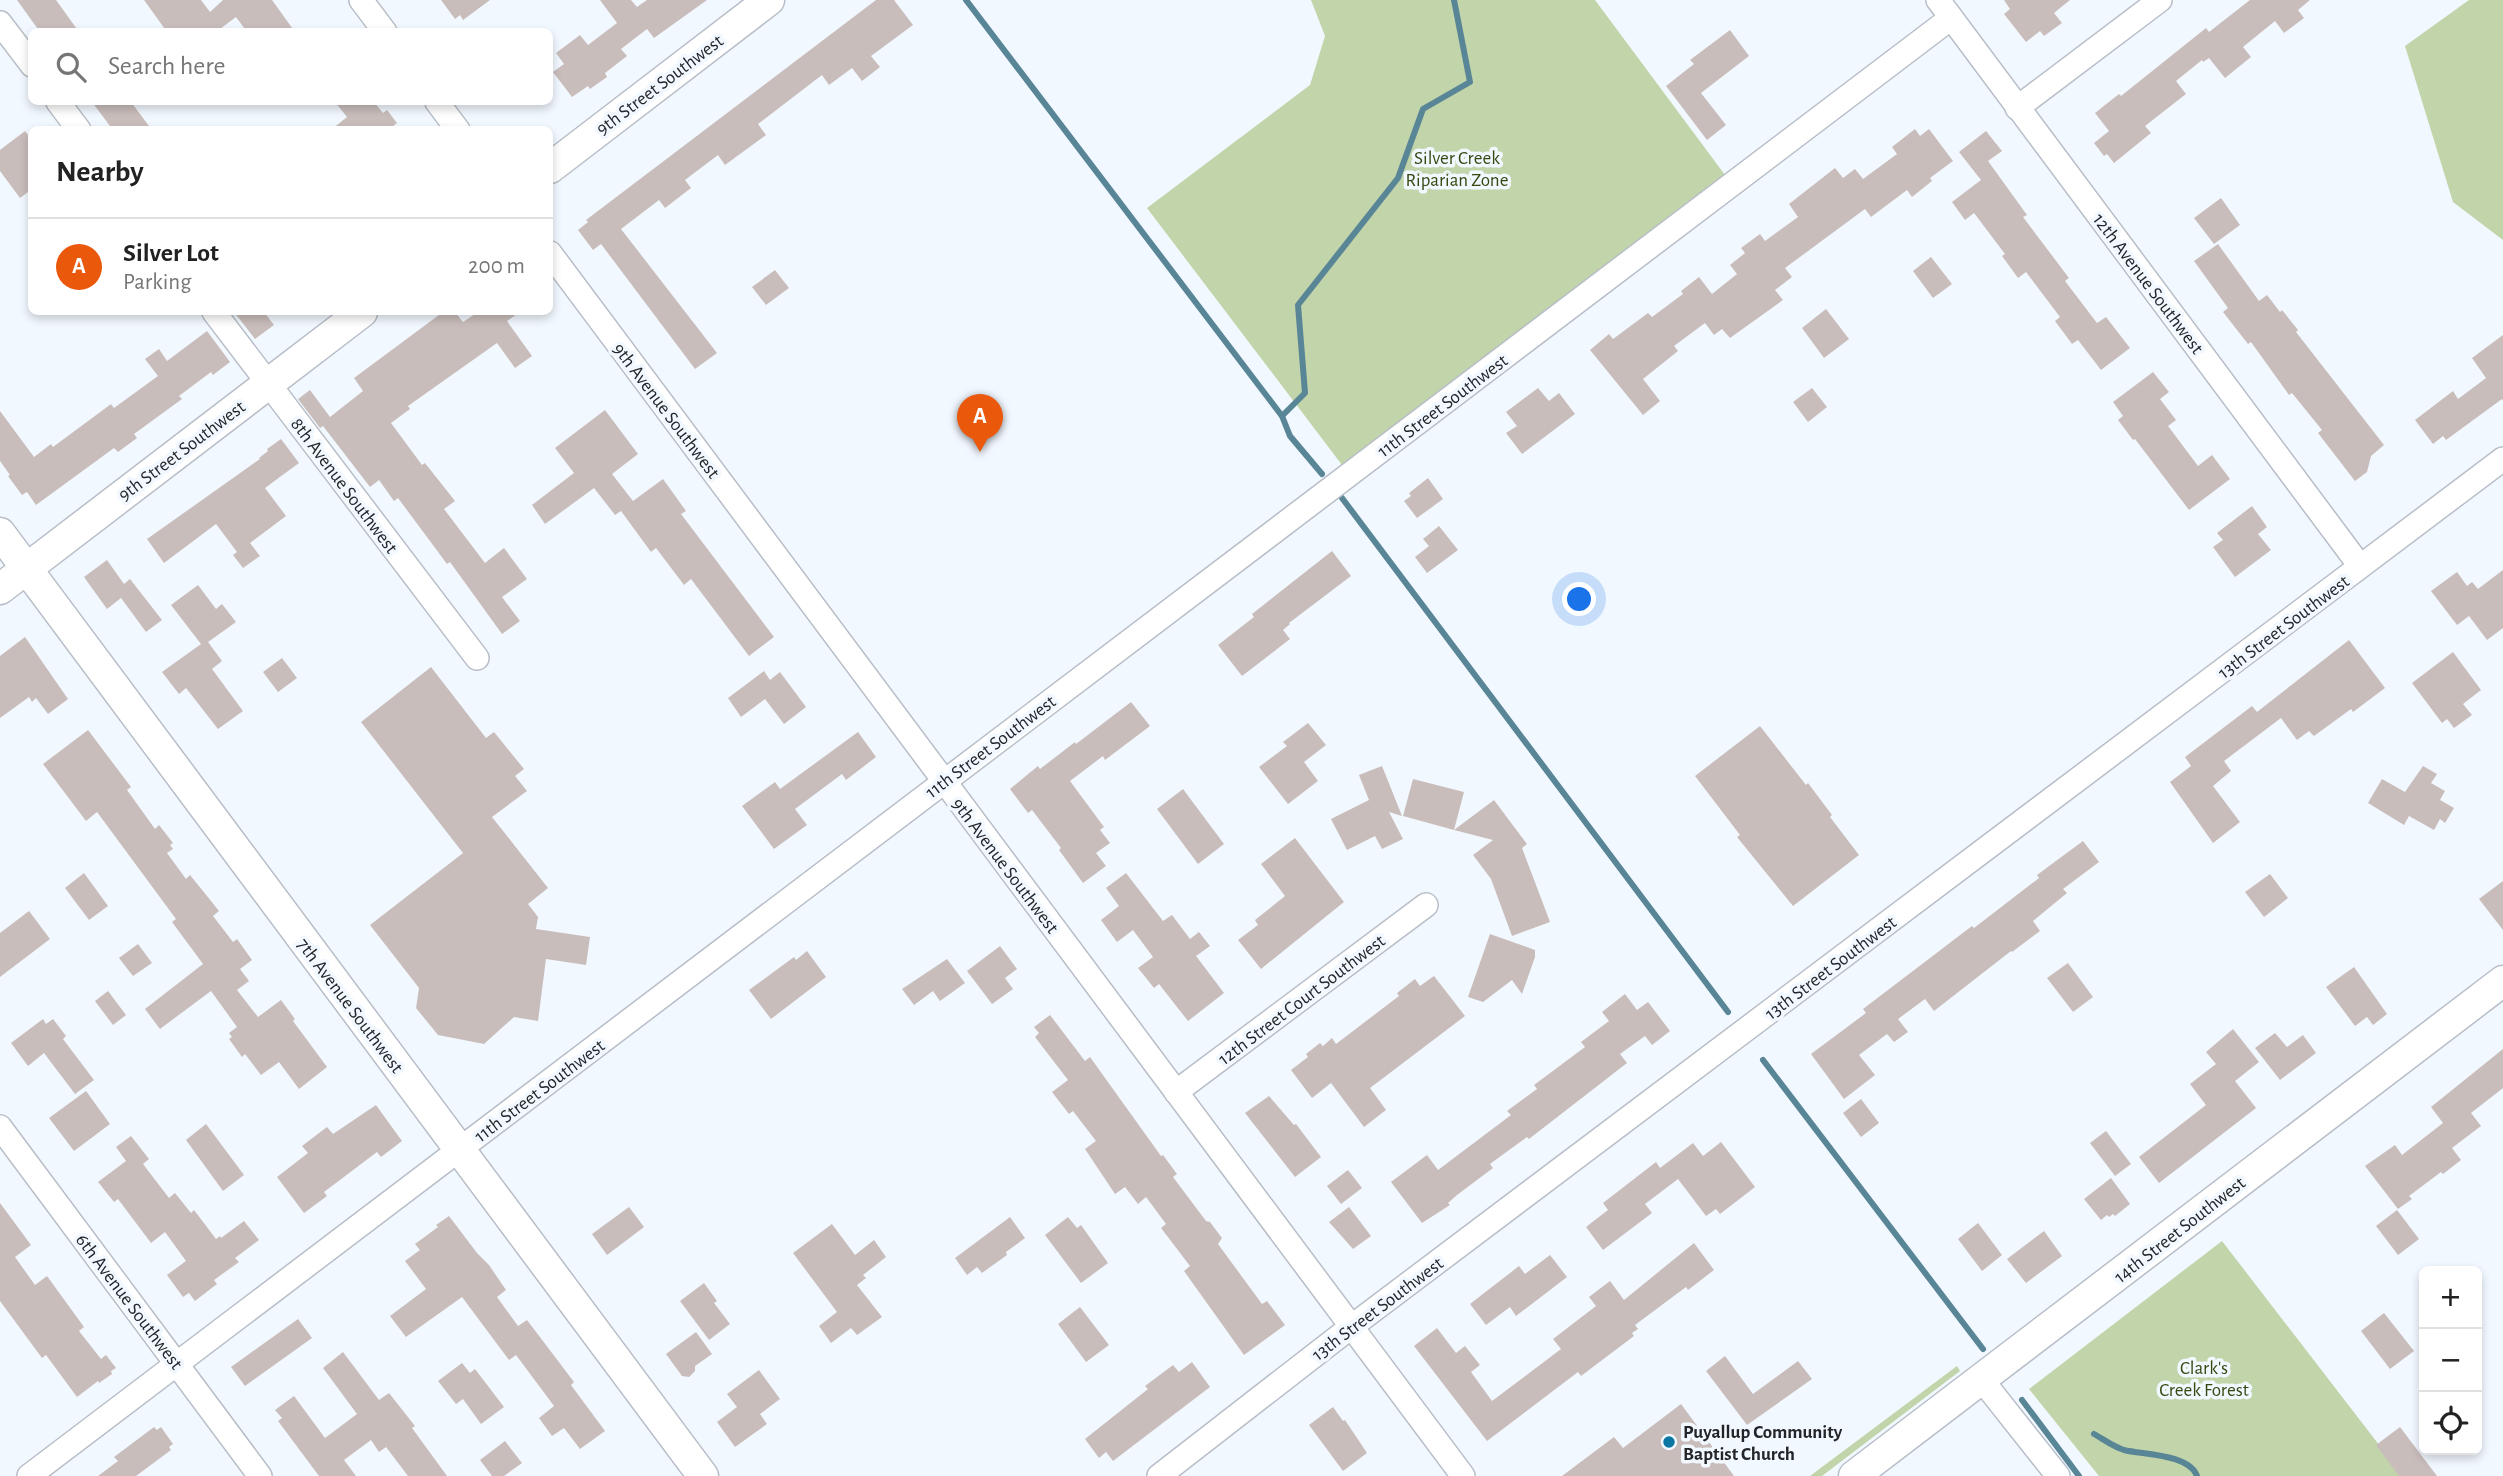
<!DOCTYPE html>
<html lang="en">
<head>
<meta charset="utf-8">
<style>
	body { margin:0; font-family:"Alegreya Sans",sans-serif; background:#f6f6f6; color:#222 }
	.controls { position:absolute; right:21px; bottom:21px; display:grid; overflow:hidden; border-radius:10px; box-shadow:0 4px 10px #0003 }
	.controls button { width:63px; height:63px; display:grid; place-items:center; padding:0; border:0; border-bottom:2px solid #e0e0e0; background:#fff; color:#222; font:35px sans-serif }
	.you { position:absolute; left:1580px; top:600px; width:24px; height:24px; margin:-18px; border:5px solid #fff; border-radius:50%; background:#1a73e8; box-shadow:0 0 0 10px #1a73e833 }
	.badge { display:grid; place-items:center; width:46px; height:46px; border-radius:50%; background:#ea580c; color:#fff; font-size:23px; font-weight:700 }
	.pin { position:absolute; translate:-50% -58px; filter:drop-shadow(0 2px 4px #0008) }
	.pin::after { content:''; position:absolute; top:37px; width:24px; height:21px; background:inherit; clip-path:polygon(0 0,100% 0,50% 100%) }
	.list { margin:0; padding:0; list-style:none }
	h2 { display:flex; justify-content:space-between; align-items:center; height:91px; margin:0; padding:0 28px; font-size:30px }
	h2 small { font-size:23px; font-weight:400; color:#767676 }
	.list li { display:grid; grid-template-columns:46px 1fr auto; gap:21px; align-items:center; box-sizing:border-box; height:98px; padding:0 28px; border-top:2px solid #e0e0e0 }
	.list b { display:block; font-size:26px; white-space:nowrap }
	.list p { margin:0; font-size:23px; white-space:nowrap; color:#767676 }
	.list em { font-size:23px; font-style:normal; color:#767676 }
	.icon { flex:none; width:38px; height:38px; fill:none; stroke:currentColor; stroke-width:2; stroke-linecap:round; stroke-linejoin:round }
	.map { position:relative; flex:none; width:2503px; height:1476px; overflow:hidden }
	.search { position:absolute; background:#fff; box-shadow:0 4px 10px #0003; left:28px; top:28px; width:525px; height:77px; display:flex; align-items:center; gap:18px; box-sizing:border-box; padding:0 24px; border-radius:10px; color:#767676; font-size:26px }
	.panel { position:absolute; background:#fff; box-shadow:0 4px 10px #0003; left:28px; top:126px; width:525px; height:189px; border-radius:10px }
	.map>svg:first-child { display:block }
	.green { fill:#c2d4a9 }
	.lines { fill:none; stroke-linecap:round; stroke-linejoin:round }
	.stream { stroke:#598697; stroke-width:6 }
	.building { fill:#c9bdbb }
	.minor-casing { stroke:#b8bec7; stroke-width:26 }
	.tertiary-casing { stroke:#b8bec7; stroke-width:33 }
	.minor { stroke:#fff; stroke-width:23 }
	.tertiary { stroke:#fff; stroke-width:30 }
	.poi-dot { fill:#0b76a1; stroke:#f2f8ff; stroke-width:2.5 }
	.labels { text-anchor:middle; stroke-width:7; stroke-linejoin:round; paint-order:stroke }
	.street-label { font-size:19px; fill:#232528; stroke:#f2f8ff }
	.park-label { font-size:19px; fill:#364810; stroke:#f2f8ff }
	.poi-label { font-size:19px; font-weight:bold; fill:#232528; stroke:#f2f8ff; text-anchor:start }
</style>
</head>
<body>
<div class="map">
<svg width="2503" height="1476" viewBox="0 0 2503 1476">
	<rect width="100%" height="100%" fill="#f2f8ff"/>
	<g class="green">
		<polygon points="1311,0 1595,0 1725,175 1342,465 1147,208 1310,85 1325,36"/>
		<polygon points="2469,0 2503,0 2503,240 2453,202 2405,46"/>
		<polygon points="2222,1241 2403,1476 2099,1476 2029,1389"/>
		<polygon points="1957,1366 1960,1371 1822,1476 1810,1476"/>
	</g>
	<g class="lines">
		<g class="stream">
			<polyline points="966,0 1282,416"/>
			<polyline points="1322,474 1290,436 1282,416 1305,393 1298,305 1398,178 1423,109 1470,82 1454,0"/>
			<polyline points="1342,498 1728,1012"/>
			<polyline points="1763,1060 1983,1349"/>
			<polyline points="2022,1400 2079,1476"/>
			<path d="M 2094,1434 C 2103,1439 2114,1447 2124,1450 C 2144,1455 2189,1454 2197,1476"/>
		</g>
	</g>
	<g class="building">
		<polygon points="17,0 56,0 79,32 40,32"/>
		<polygon points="144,0 201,0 210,12 223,0 272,0 295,32 247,32 236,17 216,32 167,32"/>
		<polygon points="441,0 490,0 463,20 460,15 455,19"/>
		<polygon points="600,0 631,0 637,7 647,0 707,0 654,38 647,29 621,49 627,56 605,73 607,77 590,89 588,86 572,97 553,72 564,64 556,53 580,35 588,45 617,23"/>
		<polygon points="876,0 894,0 913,25 871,56 880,67 862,81 852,68 829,85 822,75 758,124 766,135 725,165 718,155 685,180 691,188 665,208 659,200 621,229 717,353 695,369 601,244 593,250 578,230 588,222 586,220"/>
		<polygon points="2004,0 2070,0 2054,13 2062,23 2044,36 2040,31 2026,42 2004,14 2010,9"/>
		<polygon points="2250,0 2310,0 2298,10 2304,18 2284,33 2275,21 2243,47 2251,57 2225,78 2209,58 2203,62 2202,60 2176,81 2186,94 2145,126 2151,133 2114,163 2107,154 2104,156 2094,143 2109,131 2095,113 2119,94 2121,96 2206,28 2209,32"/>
		<polygon points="1730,30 1749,56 1701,93 1726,125 1707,140 1666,86 1694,64 1690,60"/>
		<polygon points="92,102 131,102 152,130 113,130"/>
		<polygon points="335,102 374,102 383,113 387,110 397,123 393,126 396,130 331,130 347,117"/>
		<polygon points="1915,129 1920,136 1929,129 1953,161 1930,178 1932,181 1912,197 1907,190 1871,217 1865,209 1785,268 1792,277 1775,290 1783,300 1730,338 1722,329 1714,335 1705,323 1674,346 1678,351 1643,379 1660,401 1643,415 1590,350 1609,334 1613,339 1648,313 1652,317 1683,294 1681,291 1699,277 1712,294 1737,274 1730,265 1745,253 1741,248 1760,234 1765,241 1798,217 1789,204 1835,168 1843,178 1855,169 1863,179 1897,154 1892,147"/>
		<polygon points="25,131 32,140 32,189 20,198 0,171 0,150"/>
		<polygon points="1986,131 2002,151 1988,161 2027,215 2023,217 2069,278 2065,281 2097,323 2106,317 2130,348 2101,370 2078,340 2072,344 2055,321 2060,317 2026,272 2018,278 2002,256 2005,254 1974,213 1965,220 1952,202 1981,180 1959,152"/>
		<polygon points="2221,198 2240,225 2214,244 2194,218"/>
		<polygon points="2218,244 2259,301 2267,295 2280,312 2282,310 2298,330 2296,332 2384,445 2371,456 2367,472 2355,481 2318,433 2322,430 2292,393 2289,395 2251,342 2248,344 2223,312 2228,308 2194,261"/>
		<polygon points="1931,257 1952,284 1933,298 1913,271"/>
		<polygon points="775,270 789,288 766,305 752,287"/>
		<polygon points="1826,309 1849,339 1824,358 1802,328"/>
		<polygon points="234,312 264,312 274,325 255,339"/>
		<polygon points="443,312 455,312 463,322 478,312 520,312 507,321 532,356 515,368 497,343 408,406 410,409 391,423 422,465 425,463 455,501 444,509 485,563 504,548 527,579 502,597 520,621 502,634 450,562 447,564 398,498 394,501 379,480 370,487 323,426 320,428 298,399 310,390 330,417 363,391 354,378"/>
		<polygon points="207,331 230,362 213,375 211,372 179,396 182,399 134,434 137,438 118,452 114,448 36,505 27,492 22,495 8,476 10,475 0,461 0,411 34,457 51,444 53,447 111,404 114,408 158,376 145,359 159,349 167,361"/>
		<polygon points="2503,335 2503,401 2502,399 2446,440 2443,436 2433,444 2415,420 2453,391 2458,399 2486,378 2472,358"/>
		<polygon points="2153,372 2169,392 2160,399 2176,420 2168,426 2198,466 2212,455 2230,479 2189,510 2135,439 2133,440 2118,420 2123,416 2113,402"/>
		<polygon points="1538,388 1549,401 1559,393 1575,414 1522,454 1506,433 1517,426 1506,412"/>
		<polygon points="1812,388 1827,407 1808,422 1793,402"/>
		<polygon points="605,410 638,454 612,474 633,501 663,479 686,511 681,514 774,637 749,656 691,579 684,585 656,548 651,552 621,511 615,515 594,488 545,524 532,505 574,473 555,448"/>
		<polygon points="281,439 299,463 265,488 286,516 250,543 260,556 243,568 233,555 237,552 216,524 164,563 147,539 260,459 259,458 268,451 267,449"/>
		<polygon points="1428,478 1443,499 1417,518 1404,501 1411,496 1409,493"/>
		<polygon points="2252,506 2267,527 2258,534 2271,550 2235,577 2213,547 2223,540 2217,533"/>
		<polygon points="1439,526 1458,550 1427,573 1415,557 1429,546 1423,539"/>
		<polygon points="1332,551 1351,576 1289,623 1290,624 1283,630 1290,639 1242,676 1218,645 1254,617 1252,614"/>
		<polygon points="107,560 124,584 130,579 162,620 146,632 121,598 107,609 84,577"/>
		<polygon points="2503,570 2503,628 2487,640 2469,616 2457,625 2431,591 2457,572 2467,586 2472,582 2478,589"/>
		<polygon points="198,585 216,609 222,604 236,622 208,642 222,661 212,669 243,711 218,729 186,688 179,694 162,672 201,644 171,605"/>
		<polygon points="25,637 68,699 48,714 36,698 32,702 29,697 0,718 0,656"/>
		<polygon points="2349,640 2385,688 2353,712 2351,709 2314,736 2309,731 2297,740 2281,718 2224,761 2231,771 2213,786 2240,822 2213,843 2170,782 2191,766 2185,757 2252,706 2257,712"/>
		<polygon points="2453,652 2481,690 2463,704 2472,715 2454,728 2447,719 2442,723 2412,683"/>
		<polygon points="282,658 297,678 278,692 263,672"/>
		<polygon points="431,667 486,738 494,732 524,769 515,776 527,791 492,817 548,888 528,904 538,917 536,929 590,937 586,965 546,959 538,1021 514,1017 484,1044 438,1035 416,1008 419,988 370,925 463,853 361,722"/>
		<polygon points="764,671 770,680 780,672 806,707 784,724 765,699 741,717 728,698"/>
		<polygon points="1131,702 1150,726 1105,760 1103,756 1070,781 1104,827 1100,830 1110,843 1096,853 1106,866 1083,883 1059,850 1061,848 1032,810 1028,813 1010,789 1038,766 1040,769 1075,742 1076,744"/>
		<polygon points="1308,723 1326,745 1304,762 1318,781 1288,804 1259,767 1287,746 1283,742"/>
		<polygon points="1760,726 1806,785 1808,783 1832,815 1830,817 1859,855 1793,906 1737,837 1740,835 1695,776"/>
		<polygon points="88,730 131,787 127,790 155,829 159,825 173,843 170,845 173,849 167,853 186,879 190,875 207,896 219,911 213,916 233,942 237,939 252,960 240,969 249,981 237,990 258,1017 281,1000 295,1019 293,1021 327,1067 299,1089 279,1062 261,1075 245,1054 242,1057 229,1039 232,1037 229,1033 237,1027 211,991 160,1029 145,1009 203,964 172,922 176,919 97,812 86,821 43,764"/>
		<polygon points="858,732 876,757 846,780 842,774 795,809 807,825 774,849 742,806 775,782 780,789"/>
		<polygon points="1382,766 1402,816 1389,812 1403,839 1382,849 1375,836 1347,850 1331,819 1369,800 1359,775"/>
		<polygon points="2423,766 2437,774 2431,783 2445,791 2440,800 2454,808 2445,823 2440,819 2434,830 2409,816 2404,825 2368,803 2382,779 2405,792"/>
		<polygon points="1413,779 1464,792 1454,830 1403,816"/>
		<polygon points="1183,789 1224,844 1198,864 1157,809"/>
		<polygon points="1494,800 1527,844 1522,848 1550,922 1512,936 1491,879 1473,855 1493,840 1454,830"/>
		<polygon points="1295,838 1344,902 1261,969 1238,940 1258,925 1255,920 1285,896 1261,864"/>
		<polygon points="2083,841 2099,862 2063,889 2067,893 2033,921 2040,931 2012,952 2011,951 1934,1011 1925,999 1898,1019 1908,1032 1894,1042 1887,1034 1859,1055 1875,1075 1844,1099 1811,1054 1866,1013 1863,1009 1972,926 1974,928 2039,878 2037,875"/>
		<polygon points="84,873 108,906 89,920 65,888"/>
		<polygon points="1126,873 1163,921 1172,915 1190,939 1199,932 1210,946 1196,956 1224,993 1188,1021 1159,984 1154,988 1138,968 1153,957 1133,930 1117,942 1101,920 1119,906 1106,888"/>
		<polygon points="2270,874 2288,898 2264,917 2245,892"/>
		<polygon points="2503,881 2503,930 2479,899"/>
		<polygon points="29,911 50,939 0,977 0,933"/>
		<polygon points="1490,934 1535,950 1535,957 1522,994 1512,980 1483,1002 1468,997"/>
		<polygon points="138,944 152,963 133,976 119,958"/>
		<polygon points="1000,946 1017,969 1005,978 1013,989 992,1004 967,971"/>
		<polygon points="807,951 826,977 771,1019 749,990 794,957 796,960"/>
		<polygon points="947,959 965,983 940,1001 933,991 914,1005 902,989"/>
		<polygon points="2068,963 2093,997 2073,1012 2047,978"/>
		<polygon points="2354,967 2387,1014 2373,1025 2367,1017 2355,1026 2326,987"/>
		<polygon points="1434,976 1465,1016 1370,1088 1386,1110 1364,1127 1331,1083 1312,1098 1291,1070 1308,1057 1306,1054 1320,1043 1323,1046 1332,1038 1336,1044 1399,996 1397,993 1415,979 1420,986"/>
		<polygon points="108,991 126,1015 113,1025 95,1001"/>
		<polygon points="1625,994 1637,1010 1648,1002 1670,1031 1652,1045 1645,1036 1620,1054 1627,1063 1529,1139 1527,1137 1490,1164 1493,1168 1457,1195 1448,1203 1450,1205 1422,1223 1391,1182 1427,1155 1438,1170 1511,1115 1507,1111 1537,1089 1534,1085 1585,1047 1581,1042 1609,1021 1602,1012"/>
		<polygon points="1050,1015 1085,1061 1090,1057 1161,1156 1163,1155 1177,1174 1173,1177 1206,1221 1210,1222 1222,1238 1218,1244 1262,1304 1267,1301 1285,1325 1244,1355 1184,1271 1190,1266 1161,1228 1166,1224 1146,1197 1138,1204 1125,1187 1115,1194 1085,1149 1096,1141 1073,1111 1069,1114 1052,1092 1068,1080 1035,1037 1039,1033 1034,1027"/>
		<polygon points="43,1019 46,1024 53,1019 66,1036 63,1039 94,1080 75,1094 44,1053 28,1066 11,1043"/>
		<polygon points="2233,1029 2259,1062 2235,1081 2256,1108 2159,1183 2139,1157 2206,1105 2190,1084 2216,1064 2206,1052"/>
		<polygon points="2275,1033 2287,1047 2303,1035 2316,1053 2280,1080 2255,1048"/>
		<polygon points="2503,1049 2503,1088 2471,1113 2481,1126 2452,1148 2461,1160 2443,1174 2441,1172 2409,1196 2412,1199 2398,1209 2365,1166 2395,1145 2402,1155 2443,1123 2431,1107"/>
		<polygon points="86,1091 110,1124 74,1151 49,1118"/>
		<polygon points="1269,1096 1294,1125 1296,1124 1321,1157 1295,1177 1245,1113"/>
		<polygon points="1861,1099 1879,1123 1861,1137 1843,1113"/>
		<polygon points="376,1105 402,1141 381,1157 377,1152 324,1192 327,1196 304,1213 277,1177 308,1153 302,1146 327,1127 333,1134"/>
		<polygon points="206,1124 244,1175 223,1191 186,1140"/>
		<polygon points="2106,1131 2131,1164 2115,1176 2090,1143"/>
		<polygon points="131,1136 149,1159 143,1164 169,1198 175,1193 191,1213 194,1210 216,1239 220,1236 221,1238 244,1221 259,1240 235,1258 239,1262 214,1280 217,1284 195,1301 189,1293 183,1297 167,1275 186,1261 165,1232 151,1243 118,1199 114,1202 98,1182 126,1161 116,1147"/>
		<polygon points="1721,1142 1755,1187 1720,1214 1716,1209 1706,1216 1678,1179 1645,1204 1652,1213 1603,1250 1586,1227 1608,1210 1603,1203 1656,1162 1660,1168 1693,1143 1703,1156"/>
		<polygon points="1348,1170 1362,1188 1341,1204 1327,1186"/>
		<polygon points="2111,1178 2130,1204 2115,1216 2113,1214 2109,1217 2107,1215 2101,1220 2084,1199"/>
		<polygon points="0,1203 31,1245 15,1257 35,1285 47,1276 84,1327 79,1331 101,1359 106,1355 116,1368 111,1371 112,1374 99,1383 98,1381 77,1397 46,1355 42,1358 0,1301"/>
		<polygon points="629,1207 644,1227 607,1255 592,1234"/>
		<polygon points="1349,1207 1371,1236 1353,1249 1329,1222"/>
		<polygon points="2397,1210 2419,1239 2398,1255 2376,1226"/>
		<polygon points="449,1216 477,1253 489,1265 506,1290 497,1297 518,1326 527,1320 574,1382 571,1385 605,1431 580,1449 564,1428 552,1436 539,1418 554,1406 516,1355 509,1360 462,1297 406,1337 390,1316 426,1289 405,1261 420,1250 415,1244 438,1227 436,1225"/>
		<polygon points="1010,1217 1025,1238 1006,1252 1007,1255 982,1273 977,1267 967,1275 955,1258"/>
		<polygon points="1068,1217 1077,1228 1081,1225 1108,1263 1081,1283 1045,1235"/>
		<polygon points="1978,1223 2002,1255 1982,1271 1958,1239"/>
		<polygon points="832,1224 855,1255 874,1240 886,1257 863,1275 866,1278 857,1285 882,1317 857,1335 851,1328 831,1343 819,1326 837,1312 793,1253"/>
		<polygon points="2044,1231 2062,1256 2026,1283 2007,1259"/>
		<polygon points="1694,1243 1714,1270 1688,1290 1686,1287 1635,1325 1638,1329 1632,1333 1634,1336 1581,1376 1578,1372 1487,1441 1414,1346 1437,1328 1456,1353 1465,1346 1480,1365 1471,1372 1492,1401 1561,1349 1553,1339 1596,1306 1589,1297 1610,1281 1624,1300"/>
		<polygon points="1550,1255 1567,1277 1516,1316 1510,1307 1486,1325 1470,1304 1519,1266 1525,1274"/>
		<polygon points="704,1283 717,1301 714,1303 730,1324 709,1340 680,1301"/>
		<polygon points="1080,1307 1109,1345 1086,1362 1058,1324"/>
		<polygon points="2384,1313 2414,1351 2390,1369 2361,1331"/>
		<polygon points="298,1319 312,1338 245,1386 231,1367"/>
		<polygon points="696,1332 712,1354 695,1366 695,1371 689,1377 682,1376 666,1354"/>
		<polygon points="343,1352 379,1400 389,1393 415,1426 412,1428 447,1476 408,1476 386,1447 379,1452 371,1440 344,1460 356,1476 319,1476 278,1421 282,1418 275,1410 294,1396 325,1438 357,1414 323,1368"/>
		<polygon points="1725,1356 1753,1394 1798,1361 1812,1379 1747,1425 1706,1371"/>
		<polygon points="1192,1362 1210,1387 1113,1461 1106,1452 1099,1458 1085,1439 1148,1389 1145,1386 1173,1365 1179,1372"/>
		<polygon points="462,1363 470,1373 475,1369 504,1407 481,1424 463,1399 456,1404 438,1381"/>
		<polygon points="759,1370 780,1399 760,1414 767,1424 735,1447 717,1422 737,1407 727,1394"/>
		<polygon points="1681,1404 1734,1476 1562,1476 1614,1437 1623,1448"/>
		<polygon points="1333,1407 1343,1421 1345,1420 1367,1453 1343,1471 1309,1425"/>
		<polygon points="154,1427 157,1430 161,1427 173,1444 169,1447 171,1450 136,1476 98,1476 118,1461 114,1457"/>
		<polygon points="2400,1427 2437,1476 2399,1476 2376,1445"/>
		<polygon points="505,1441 522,1463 504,1476 492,1476 480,1460"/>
	</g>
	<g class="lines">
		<g class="minor-casing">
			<g id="minor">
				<polyline points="361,0 385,32"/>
				<polyline points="1938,0 2360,566"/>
				<polyline points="0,23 32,65"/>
				<polyline points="58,102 79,130"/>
				<polyline points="437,102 458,130"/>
				<polyline points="2017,108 2160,0"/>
				<polyline points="550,253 1463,1476"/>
				<polyline points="214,312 477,658"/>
				<polyline points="1176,1092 1426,905"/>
				<polyline points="0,1127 260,1476"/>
				<polyline points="1982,1380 2058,1476"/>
				<polyline points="29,1476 1951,18"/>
				<polyline points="1159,1476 1351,1327 2503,459"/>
			</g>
		</g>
		<g class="tertiary-casing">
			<g id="tertiary">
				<polyline points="550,168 769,0"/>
				<polyline points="0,533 703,1476"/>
				<polyline points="0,589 362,312"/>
				<polyline points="1854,1476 2503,981"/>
			</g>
		</g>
		<use href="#minor" class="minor"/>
		<use href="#tertiary" class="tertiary"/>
	</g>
	<circle class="poi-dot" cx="1669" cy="1442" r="7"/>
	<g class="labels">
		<g class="street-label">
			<text transform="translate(659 84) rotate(-37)" y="7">9th Street Southwest</text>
			<text transform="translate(2149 283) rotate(53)" y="7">12th Avenue Southwest</text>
			<text transform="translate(1442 405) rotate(-37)" y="7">11th Street Southwest</text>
			<text transform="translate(667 410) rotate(53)" y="7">9th Avenue Southwest</text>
			<text transform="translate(181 450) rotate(-37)" y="7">9th Street Southwest</text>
			<text transform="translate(345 485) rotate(53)" y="7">8th Avenue Southwest</text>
			<text transform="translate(2283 626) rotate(-37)" y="7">13th Street Southwest</text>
			<text transform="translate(990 746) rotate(-37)" y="7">11th Street Southwest</text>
			<text transform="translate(1006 865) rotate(53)" y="7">9th Avenue Southwest</text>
			<text transform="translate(1830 967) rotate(-37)" y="7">13th Street Southwest</text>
			<text transform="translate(1301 999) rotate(-37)" y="7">12th Street Court Southwest</text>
			<text transform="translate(351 1005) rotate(53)" y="7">7th Avenue Southwest</text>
			<text transform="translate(539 1090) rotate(-37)" y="7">11th Street Southwest</text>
			<text transform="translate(2179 1229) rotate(-38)" y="7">14th Street Southwest</text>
			<text transform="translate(130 1301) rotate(53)" y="7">6th Avenue Southwest</text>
			<text transform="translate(1377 1308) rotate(-37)" y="7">13th Street Southwest</text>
		</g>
		<g class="park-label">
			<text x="1457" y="164">Silver Creek<tspan x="1457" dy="22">Riparian Zone</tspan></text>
			<text x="2204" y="1374">Clark's<tspan x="2204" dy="22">Creek Forest</tspan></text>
		</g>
		<g class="poi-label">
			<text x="1683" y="1438">Puyallup Community<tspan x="1683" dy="22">Baptist Church</tspan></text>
		</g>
	</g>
</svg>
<div class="controls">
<button>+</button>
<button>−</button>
<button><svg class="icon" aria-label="locate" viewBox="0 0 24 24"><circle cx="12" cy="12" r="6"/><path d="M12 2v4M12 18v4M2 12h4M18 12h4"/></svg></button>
</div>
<div class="you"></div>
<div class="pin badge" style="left:980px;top:452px">A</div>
<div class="search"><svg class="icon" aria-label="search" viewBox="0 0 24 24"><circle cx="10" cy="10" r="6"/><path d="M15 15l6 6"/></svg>Search here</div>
<section class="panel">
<h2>Nearby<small></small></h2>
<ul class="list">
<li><span class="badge">A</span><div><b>Silver Lot</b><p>Parking</p></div><em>200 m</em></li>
</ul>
</section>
</div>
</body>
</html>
